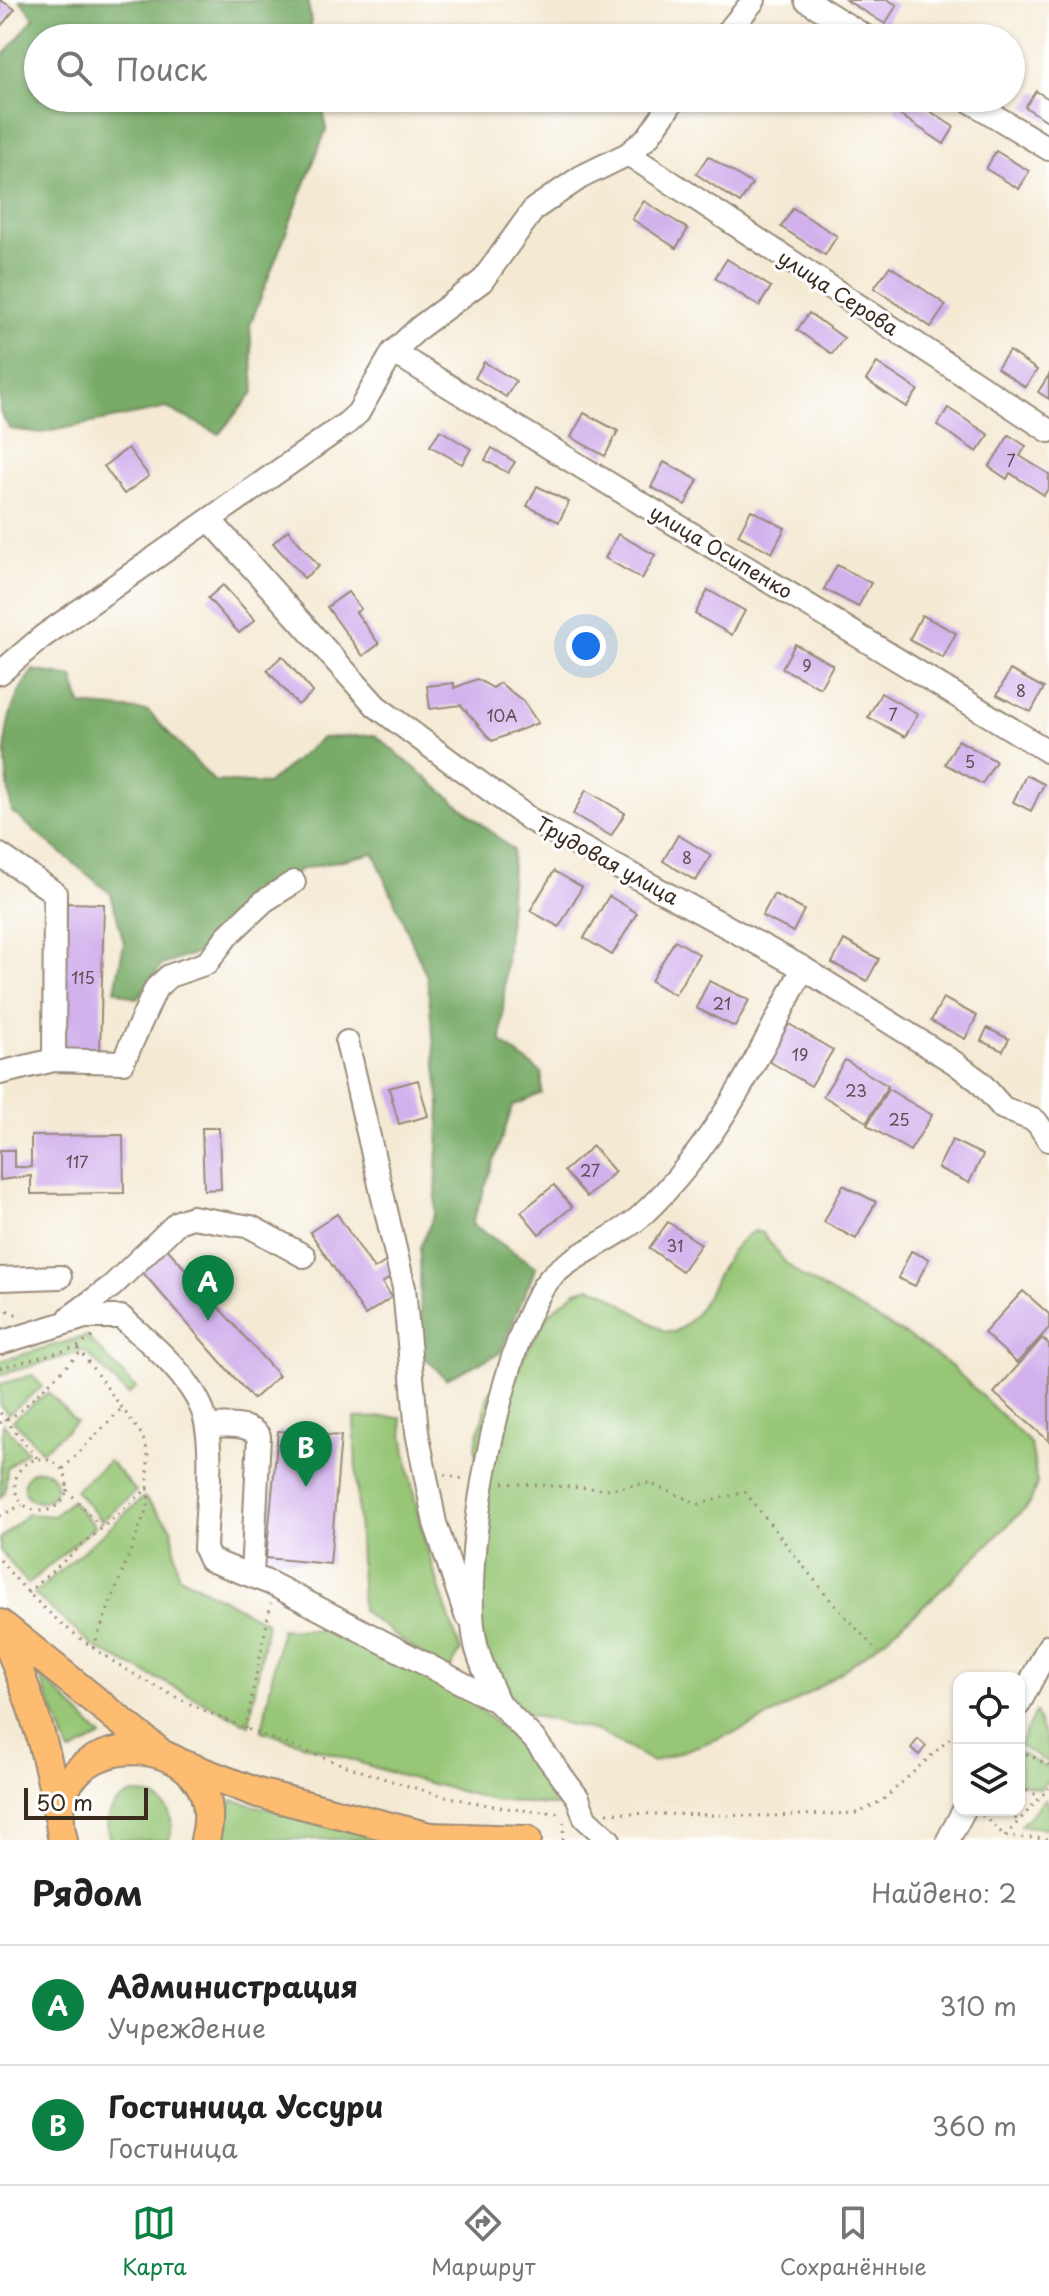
<!DOCTYPE html>
<html lang="ru">
<head>
<meta charset="utf-8">
<style>
	body { margin:0; font-family:"Playpen Sans",sans-serif; background:#f6f6f6; color:#222 }
	.controls { position:absolute; right:24px; bottom:24px; display:grid; overflow:hidden; border-radius:16px; box-shadow:0 2px 6px #0004 }
	.controls button { width:72px; height:72px; display:grid; place-items:center; padding:0; border:0; border-bottom:2px solid #e0e0e0; background:#fff; color:#222; font:40px sans-serif }
	.scale { position:absolute; left:24px; bottom:20px; width:124px; box-sizing:border-box; padding-left:8px; border:4px solid #3b2a1e; border-top:0; font-size:22px; line-height:28px; white-space:nowrap; color:#3b2a1e; -webkit-text-stroke:6px #fff; paint-order:stroke }
	.you { position:absolute; left:586px; top:646px; width:28px; height:28px; margin:-20px; border:6px solid #fff; border-radius:50%; background:#1a73e8; box-shadow:0 0 0 12px #1a73e833 }
	.badge { display:grid; place-items:center; width:52px; height:52px; border-radius:50%; background:#0b8043; color:#fff; font-size:26px; font-weight:700 }
	.pin { position:absolute; translate:-50% -66px; filter:drop-shadow(0 2px 4px #0008) }
	.pin::after { content:''; position:absolute; top:42px; width:28px; height:24px; background:inherit; clip-path:polygon(0 0,100% 0,50% 100%) }
	.list { margin:0; padding:0; list-style:none }
	h2 { display:flex; justify-content:space-between; align-items:center; height:104px; margin:0; padding:0 32px; font-size:34px }
	h2 small { font-size:26px; font-weight:400; color:#767676 }
	.list li { display:grid; grid-template-columns:52px 1fr auto; gap:24px; align-items:center; box-sizing:border-box; height:120px; padding:0 32px; border-top:2px solid #e0e0e0 }
	.list b { display:block; font-size:30px; white-space:nowrap }
	.list p { margin:0; font-size:26px; white-space:nowrap; color:#767676 }
	.list em { font-size:26px; font-style:normal; color:#767676 }
	.icon { flex:none; width:44px; height:44px; fill:none; stroke:currentColor; stroke-width:2; stroke-linecap:round; stroke-linejoin:round }
	.map { position:relative; flex:none; width:1049px; height:1840px; overflow:hidden }
	.search { position:absolute; background:#fff; box-shadow:0 2px 6px #0004; left:24px; right:24px; top:24px; height:88px; display:flex; align-items:center; gap:20px; box-sizing:border-box; padding:0 28px; border-radius:44px; color:#767676; font-size:30px }
	.sheet { height:344px; background:#fff }
	nav { display:flex; justify-content:space-around; align-items:center; box-sizing:border-box; height:112px; border-top:2px solid #e0e0e0; background:#fff; font-size:22px; color:#767676 }
	nav a { display:grid; justify-items:center; gap:4px }
	nav .on { color:#0b8043 }
	.map>svg:first-child { display:block }
	.green { fill:#96c676; stroke:#68784a; stroke-width:2 }
	.forest { fill:#78ab67; stroke:#5a6a42; stroke-width:2 }
	.building { fill:#d1b0ec }
	.lines { fill:none; stroke-linecap:round; stroke-linejoin:round }
	.minor-casing { stroke:#988a79; stroke-width:26 }
	.major-casing { stroke:#988a79; stroke-width:32 }
	.path { stroke:#988a79; stroke-width:3; stroke-dasharray:2 6; stroke-linecap:butt }
	.minor { stroke:#fff; stroke-width:22 }
	.major { stroke:#fdbc6f; stroke-width:28 }
	.labels { text-anchor:middle; stroke-width:6; stroke-linejoin:round; paint-order:stroke }
	.number-label { font-size:16px; fill:#604c52 }
	.street-label { font-size:20px; fill:#3b2a1e; stroke:#fff }
</style>
</head>
<body>
<div class="map">
<svg width="1049" height="1840" viewBox="0 0 1049 1840">
	<rect width="100%" height="100%" fill="#fff"/>
	<filter id="ink" filterUnits="userSpaceOnUse"><feTurbulence type="fractalNoise" baseFrequency=".0125" numOctaves="2"/><feDisplacementMap in="SourceGraphic" scale="16" xChannelSelector="R" yChannelSelector="G"/><feConvolveMatrix kernelMatrix="1 2 1 2 8 2 1 2 1" color-interpolation-filters="sRGB"/></filter>
	<filter id="wash" filterUnits="userSpaceOnUse"><feTurbulence type="fractalNoise" baseFrequency=".006" numOctaves="4" result="noise"/><feDisplacementMap in="SourceGraphic" scale="32" xChannelSelector="R" yChannelSelector="G"/><feGaussianBlur stdDeviation="1.8" result="paint"/><feColorMatrix in="noise" values="0 0 0 0 0 0 0 0 0 0 0 0 0 0 0 0 0 1.4 0 .05"/><feComposite in="paint" operator="in"/></filter>
	<g filter="url(#wash)">
		<rect width="100%" height="100%" fill="#f4ead4"/>
		<g class="green">
			<path d="M 755,1231 L 763,1233 L 785,1262 L 800,1275 L 916,1341 L 951,1366 L 1031,1444 L 1037,1483 L 1030,1503 C 947,1586 876,1658 772,1715 C 736,1735 692,1747 653,1762 L 597,1731 L 522,1713 L 497,1679 L 468,1601 L 479,1482 L 475,1447 L 489,1393 L 516,1368 L 550,1313 L 576,1291 L 590,1287 L 603,1291 L 664,1331 L 674,1332 C 714,1313 715,1249 755,1231 Z"/>
			<polygon points="86,1336 136,1388 128,1395 85,1351 0,1375 0,1361"/>
			<polygon points="33,1375 42,1387 8,1414 0,1405 0,1384"/>
			<polygon points="48,1392 76,1422 42,1451 13,1420"/>
			<path d="M 401,1417 C 410,1499 433,1574 461,1651 L 447,1673 L 362,1611 L 354,1418 Z"/>
			<polygon points="3,1423 27,1451 7,1468 5,1492 0,1498"/>
			<polygon points="109,1461 136,1491 102,1521 75,1490"/>
			<circle cx="40" cy="1486" r="16"/>
			<polygon points="144,1497 172,1528 178,1575 267,1623 249,1725 94,1647 34,1594"/>
			<polygon points="71,1501 95,1526 28,1584 0,1551 0,1539 27,1514 54,1516"/>
			<polygon points="281,1629 350,1630 464,1696 537,1758 560,1806 493,1800 398,1775 262,1731"/>
			<polygon points="38,1672 102,1737 70,1753"/>
			<polygon points="1035,1712 1049,1748 1049,1763 1019,1746"/>
			<polygon points="1019,1752 1049,1769 1049,1779 1040,1789 1019,1783"/>
			<path d="M 133,1794 C 161,1793 178,1813 169,1840 L 110,1840 C 102,1818 112,1801 133,1794 Z"/>
			<polygon points="1045,1799 1049,1804 1049,1828 1020,1826"/>
			<polygon points="232,1800 391,1839 224,1840"/>
		</g>
		<g class="forest">
			<polygon points="20,0 308,0 313,38 38,38 38,98 322,98 326,130 250,325 254,392 219,434 167,408 41,433 10,429 0,412 0,60 34,18"/>
			<path d="M 33,670 L 73,677 L 81,705 L 148,711 L 214,781 L 267,784 L 322,738 L 375,735 L 513,850 L 501,1042 L 542,1073 L 542,1093 L 513,1106 L 472,1224 L 536,1267 L 500,1353 L 446,1379 L 421,1353 L 420,1247 L 435,1213 L 440,1105 L 427,977 L 374,853 L 302,869 L 245,899 L 197,953 L 162,965 L 137,999 L 115,990 L 124,943 L 111,894 L 12,812 C 2,753 0,714 33,670 Z"/>
		</g>
		<g id="blocks">
			<g class="building">
				<polygon points="0,0 15,9 0,27"/>
				<polygon points="846,0 888,0 897,5 885,24"/>
				<polygon points="1036,91 1049,99 1049,122 1025,107"/>
				<polygon points="903,98 910,98 954,127 944,144 894,111"/>
				<polygon points="996,151 1029,171 1019,189 986,169"/>
				<polygon points="708,156 752,184 740,203 696,174"/>
				<polygon points="644,201 688,229 676,248 632,219"/>
				<polygon points="793,208 837,236 825,255 781,227"/>
				<polygon points="727,259 771,287 759,306 715,278"/>
				<polygon points="890,266 946,305 931,327 874,288"/>
				<polygon points="809,313 844,338 832,354 797,330"/>
				<polygon points="1009,351 1037,370 1025,387 997,368"/>
				<polygon points="484,362 516,381 506,397 475,378"/>
				<polygon points="877,363 918,390 906,407 866,380"/>
				<polygon points="1049,375 1049,399 1038,392"/>
				<polygon points="948,408 989,435 977,452 937,425"/>
				<polygon points="584,413 618,431 605,456 571,437"/>
				<polygon points="440,430 471,449 462,464 430,446"/>
				<polygon points="1009,435 1026,446 1020,456 1049,474 1049,487 1044,495 1010,473 1007,479 989,467"/>
				<polygon points="128,448 149,476 124,494 104,466"/>
				<polygon points="492,448 515,462 508,473 485,460"/>
				<polygon points="664,462 698,480 685,505 651,487"/>
				<polygon points="537,486 569,502 559,522 527,506"/>
				<polygon points="751,510 785,528 772,553 738,535"/>
				<polygon points="288,530 319,566 304,578 273,543"/>
				<polygon points="618,534 655,555 642,579 605,558"/>
				<polygon points="837,565 871,583 858,607 824,589"/>
				<polygon points="223,585 255,620 239,633 208,598"/>
				<polygon points="708,590 745,611 732,635 695,614"/>
				<polygon points="348,592 361,609 356,612 379,644 363,656 327,607"/>
				<polygon points="922,615 956,633 943,658 909,640"/>
				<polygon points="795,644 833,665 820,688 782,668"/>
				<polygon points="282,656 313,692 298,705 267,670"/>
				<polygon points="1010,670 1044,688 1031,712 997,695"/>
				<polygon points="477,679 493,688 500,683 523,701 538,723 492,741 461,705 430,709 427,686 454,683 454,688"/>
				<polygon points="881,693 918,714 905,737 868,717"/>
				<polygon points="958,740 996,761 982,784 945,764"/>
				<polygon points="1026,775 1044,784 1031,811 1013,802"/>
				<polygon points="586,790 625,813 611,836 573,814"/>
				<polygon points="678,835 711,855 696,881 663,861"/>
				<polygon points="554,871 582,887 559,927 530,911"/>
				<polygon points="774,894 804,910 793,932 762,916"/>
				<polygon points="609,896 637,913 612,955 584,938"/>
				<polygon points="67,903 104,904 100,1053 63,1052"/>
				<polygon points="675,940 699,954 675,995 651,981"/>
				<polygon points="844,940 879,959 867,981 832,963"/>
				<polygon points="709,981 749,1000 735,1027 696,1008"/>
				<polygon points="943,998 977,1016 965,1039 931,1021"/>
				<polygon points="789,1024 833,1050 811,1086 767,1060"/>
				<polygon points="987,1028 1009,1039 1003,1051 981,1041"/>
				<polygon points="845,1060 888,1086 867,1122 823,1096"/>
				<polygon points="418,1080 428,1116 399,1124 389,1088"/>
				<polygon points="888,1089 932,1115 910,1151 867,1125"/>
				<polygon points="202,1128 219,1128 221,1189 204,1190"/>
				<polygon points="123,1135 124,1193 31,1194 31,1176 0,1180 0,1150 14,1150 14,1167 31,1167 31,1136"/>
				<polygon points="952,1140 983,1155 969,1183 938,1168"/>
				<polygon points="593,1146 615,1172 587,1197 564,1171"/>
				<polygon points="554,1185 572,1207 539,1234 521,1212"/>
				<polygon points="843,1185 876,1202 856,1239 824,1222"/>
				<polygon points="337,1214 374,1269 387,1261 396,1274 382,1283 392,1297 365,1315 310,1232"/>
				<polygon points="668,1222 701,1244 682,1271 649,1248"/>
				<polygon points="164,1245 279,1376 253,1399 138,1267"/>
				<polygon points="911,1251 929,1259 915,1286 898,1278"/>
				<polygon points="1023,1291 1049,1314 1049,1328 1017,1363 984,1333"/>
				<polygon points="1042,1338 1049,1344 1049,1441 994,1393"/>
				<polygon points="278,1431 341,1436 330,1564 266,1558"/>
				<polygon points="918,1739 926,1746 919,1755 911,1748"/>
			</g>
		</g>
	</g>
	<g filter="url(#ink)">
		<use href="#blocks" fill-opacity="0" stroke="#988a79" stroke-width="2"/>
		<g class="lines">
			<g class="minor-casing">
				<g id="minor">
					<polyline points="806,0 868,38"/>
					<polyline points="723,38 754,0"/>
					<polyline points="965,98 1049,149"/>
					<polyline points="628,154 1049,431"/>
					<polyline points="393,352 1049,752"/>
					<polyline points="210,520 376,706 450,761 531,820 803,968 955,1063 979,1081 1003,1108 1036,1121 1049,1140"/>
					<polyline points="0,673 42,637 347,423 358,413 393,352 420,327 482,281 534,209 581,177 628,154 648,137 675,98"/>
					<polyline points="0,855 55,893 54,1060"/>
					<polyline points="347,1042 404,1288 417,1432 435,1523 466,1615"/>
					<polyline points="0,1073 54,1060 123,1062 156,988 169,976 207,963 227,936 264,901 294,882"/>
					<polyline points="0,1279 60,1277"/>
					<polyline points="70,1317 112,1286 178,1222 192,1217 251,1227 304,1256"/>
					<path d="M 0,1343 L 85,1317 L 121,1317 C 149,1342 188,1374 202,1409 C 216,1445 206,1510 205,1549 L 210,1560 L 270,1583 L 498,1702 L 534,1739 L 578,1798 L 585,1818 L 609,1840"/>
					<path d="M 207,1426 C 222,1426 248,1422 259,1436 L 252,1575"/>
					<path d="M 498,1702 C 491,1684 480,1664 476,1645 C 458,1567 500,1353 544,1286 C 563,1257 616,1240 642,1215 C 715,1147 759,1056 803,968"/>
					<polyline points="1019,1704 1049,1646"/>
					<polyline points="948,1840 964,1810"/>
				</g>
			</g>
			<g class="major-casing">
				<g id="major">
					<path d="M 0,1624 C 26,1685 48,1748 58,1814"/>
					<polyline points="4,1627 158,1751"/>
					<polyline points="182,1764 258,1793 430,1837"/>
					<path d="M 63,1840 C 32,1720 236,1721 205,1840"/>
					<polyline points="416,1840 430,1837 527,1840"/>
				</g>
			</g>
			<g class="path">
				<polyline points="0,1307 22,1317"/>
				<polyline points="0,1368 77,1347 94,1336"/>
				<polyline points="0,1413 38,1459"/>
				<polyline points="0,1423 18,1413 80,1353"/>
				<circle cx="41" cy="1485" r="26"/>
				<polyline points="63,1469 121,1409"/>
				<polyline points="444,1475 464,1479"/>
				<polyline points="503,1483 605,1489 649,1483 699,1504 745,1492 826,1595 878,1652"/>
				<polyline points="67,1490 102,1528"/>
				<polyline points="0,1516 22,1505"/>
				<path d="M 0,1560 C 79,1662 203,1715 322,1757 C 401,1786 478,1810 563,1813"/>
				<polyline points="27,1593 148,1488 148,1452 142,1435 77,1347"/>
				<polyline points="93,1648 149,1503 148,1488"/>
				<polyline points="245,1729 271,1603"/>
				<polyline points="1019,1750 1049,1765"/>
				<polyline points="1019,1787 1041,1797"/>
				<polyline points="1015,1810 1016,1822"/>
				<polyline points="607,1813 771,1816 858,1813 883,1800 959,1730"/>
				<polyline points="982,1815 1005,1836 1049,1839"/>
				<polyline points="1005,1836 1049,1788"/>
				<polyline points="563,1840 564,1816"/>
			</g>
			<use href="#minor" class="minor"/>
			<use href="#major" class="major"/>
		</g>
	</g>
	<g class="labels">
		<g class="number-label">
			<text x="1011" y="467">7</text>
			<text x="807" y="672">9</text>
			<text x="1021" y="697">8</text>
			<text x="893" y="721">7</text>
			<text x="502" y="722">10А</text>
			<text x="970" y="768">5</text>
			<text x="687" y="864">8</text>
			<text x="83" y="984">115</text>
			<text x="722" y="1010">21</text>
			<text x="800" y="1061">19</text>
			<text x="856" y="1097">23</text>
			<text x="899" y="1126">25</text>
			<text x="77" y="1168">117</text>
			<text x="590" y="1177">27</text>
			<text x="675" y="1252">31</text>
		</g>
		<g class="street-label">
			<text transform="translate(838 293) rotate(33)" y="7">улица Серова</text>
			<text transform="translate(721 552) rotate(31)" y="7">улица Осипенко</text>
			<text transform="translate(607 861) rotate(29)" y="7">Трудовая улица</text>
		</g>
	</g>
</svg>
<div class="controls">
<button><svg class="icon" aria-label="locate" viewBox="0 0 24 24"><circle cx="12" cy="12" r="6"/><path d="M12 2v4M12 18v4M2 12h4M18 12h4"/></svg></button>
<button><svg class="icon" aria-label="layers" viewBox="0 0 24 24"><path d="M12 4l9 5-9 5-9-5zM3 14l9 5 9-5"/></svg></button>
</div>
<div class="scale">50 m</div>
<div class="you"></div>
<div class="pin badge" style="left:208px;top:1321px">A</div>
<div class="pin badge" style="left:306px;top:1487px">B</div>
<div class="search"><svg class="icon" aria-label="search" viewBox="0 0 24 24"><circle cx="10" cy="10" r="6"/><path d="M15 15l6 6"/></svg>Поиск</div>
</div>
<section class="sheet">
<h2>Рядом<small>Найдено: 2</small></h2>
<ul class="list">
<li><span class="badge">A</span><div><b>Администрация</b><p>Учреждение</p></div><em>310 m</em></li>
<li><span class="badge">B</span><div><b>Гостиница Уссури</b><p>Гостиница</p></div><em>360 m</em></li>
</ul>
</section>
<nav>
<a class="on"><svg class="icon" aria-label="map" viewBox="0 0 24 24"><path d="M3 6l6-2 6 2 6-2v14l-6 2-6-2-6 2zM9 4v14M15 6v14"/></svg>Карта</a>
<a><svg class="icon" aria-label="directions" viewBox="0 0 24 24"><path d="M12 3l9 9-9 9-9-9zM9 14v-3h6M13 9l2 2-2 2"/></svg>Маршрут</a>
<a><svg class="icon" aria-label="saved" viewBox="0 0 24 24"><path d="M7 4h10v16l-5-4-5 4z"/></svg>Сохранённые</a>
</nav>
</body>
</html>
